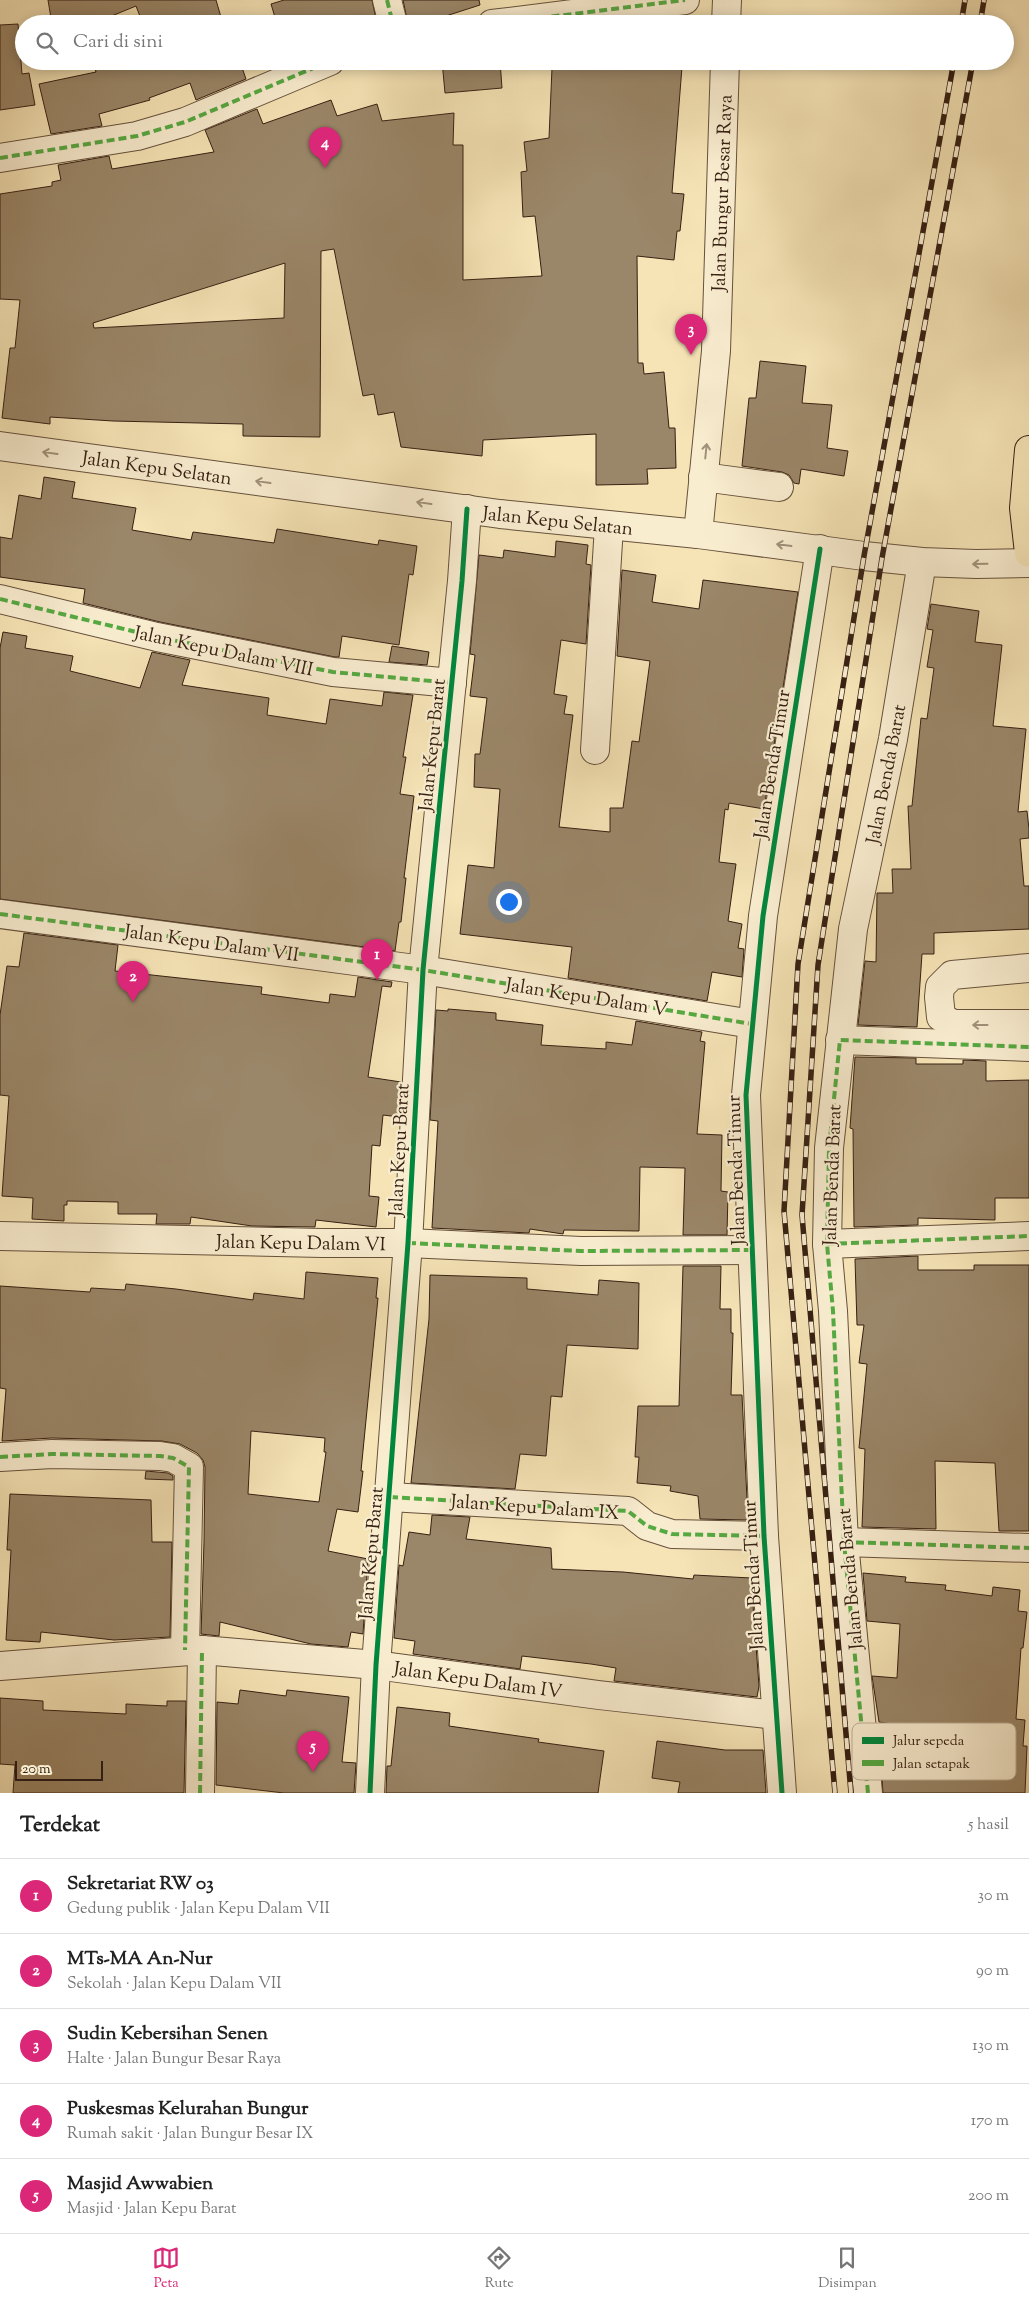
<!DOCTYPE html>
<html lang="id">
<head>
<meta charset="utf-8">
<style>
	body { margin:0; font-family:"Sorts Mill Goudy",serif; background:#f6f6f6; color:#222 }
	.scale { position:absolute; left:15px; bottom:12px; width:88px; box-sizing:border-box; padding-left:5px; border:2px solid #362013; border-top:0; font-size:14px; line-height:18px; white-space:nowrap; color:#362013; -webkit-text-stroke:4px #f9edd0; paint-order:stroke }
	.you { position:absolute; left:508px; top:901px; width:18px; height:18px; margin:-12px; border:4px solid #fff; border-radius:50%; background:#1a73e8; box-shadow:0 0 0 8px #1a73e833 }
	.badge { display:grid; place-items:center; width:32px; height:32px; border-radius:50%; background:#db2777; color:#fff; font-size:16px; font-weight:700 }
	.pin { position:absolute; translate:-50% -41px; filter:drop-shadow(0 1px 2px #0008) }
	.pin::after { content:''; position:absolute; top:26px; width:18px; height:15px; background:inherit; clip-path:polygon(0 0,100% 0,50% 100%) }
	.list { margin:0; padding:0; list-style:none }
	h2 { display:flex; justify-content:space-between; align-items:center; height:65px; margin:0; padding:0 20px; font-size:21px }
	h2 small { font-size:16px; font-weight:400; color:#767676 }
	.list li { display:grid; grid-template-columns:32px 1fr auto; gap:15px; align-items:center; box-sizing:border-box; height:75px; padding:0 20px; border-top:1px solid #e0e0e0 }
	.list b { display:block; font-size:19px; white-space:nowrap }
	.list p { margin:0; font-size:16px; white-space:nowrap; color:#767676 }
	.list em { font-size:16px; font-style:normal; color:#767676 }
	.icon { flex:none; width:28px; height:28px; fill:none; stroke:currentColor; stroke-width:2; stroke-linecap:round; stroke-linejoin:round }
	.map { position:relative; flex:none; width:1029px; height:1793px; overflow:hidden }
	.search { position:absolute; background:#fff; box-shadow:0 2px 12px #0003; left:15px; right:15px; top:15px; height:55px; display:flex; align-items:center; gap:12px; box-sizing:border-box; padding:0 18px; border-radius:28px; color:#767676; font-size:19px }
	.sheet { height:440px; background:#fff }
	nav { display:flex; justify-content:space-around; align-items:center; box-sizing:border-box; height:70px; border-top:1px solid #e0e0e0; background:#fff; font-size:14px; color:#767676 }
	nav a { display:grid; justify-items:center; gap:2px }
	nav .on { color:#db2777 }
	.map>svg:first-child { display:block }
	.building { fill:#9a8668; stroke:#362013; fill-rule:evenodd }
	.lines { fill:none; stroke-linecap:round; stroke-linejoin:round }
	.minor-casing { stroke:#66513c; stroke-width:30 }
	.major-casing { stroke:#362013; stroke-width:30 }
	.minor { stroke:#f9edd0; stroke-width:28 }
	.major { stroke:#f6e4b6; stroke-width:28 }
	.rail-casing { stroke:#362013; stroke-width:5.5 }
	.rail { stroke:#f9edd0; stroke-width:4; stroke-dasharray:11; stroke-linecap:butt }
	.quiet { stroke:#55aa42; stroke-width:4; stroke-dasharray:8 4; stroke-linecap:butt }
	.cycleway-casing { stroke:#f9edd0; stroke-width:8 }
	.cycleway { stroke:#00873e; stroke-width:5 }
	.oneway { stroke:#a1917b }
	.labels { text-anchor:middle; stroke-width:4.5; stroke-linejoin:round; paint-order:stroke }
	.street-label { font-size:19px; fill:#362013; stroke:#f9edd0 }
	.key { fill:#f9edd0; stroke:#beb097; stroke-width:1 }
	.key-label { font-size:14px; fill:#362013 }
</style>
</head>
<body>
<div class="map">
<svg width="1029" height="1793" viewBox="0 0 1029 1793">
	<rect width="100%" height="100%" fill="#f6e4b6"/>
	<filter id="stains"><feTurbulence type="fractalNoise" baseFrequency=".004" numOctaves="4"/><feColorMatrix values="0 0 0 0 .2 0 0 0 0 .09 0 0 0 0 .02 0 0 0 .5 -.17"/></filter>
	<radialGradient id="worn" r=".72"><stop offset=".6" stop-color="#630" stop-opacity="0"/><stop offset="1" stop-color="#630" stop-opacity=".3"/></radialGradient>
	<g class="building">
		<polygon points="48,0 216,0 223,24 143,24 136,6 92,24 52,24"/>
		<polygon points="284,0 372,0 377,24 277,24 271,4"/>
		<polygon points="403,0 479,0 480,5 421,24 408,24"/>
		<polygon points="664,18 664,24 637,24 638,22"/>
		<polygon points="18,24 22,74 29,73 35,105 0,110 0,25"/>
		<polygon points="93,61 236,61 237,64 240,62 246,79 196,100 190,83 149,98 150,100 99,114 102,126 51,134 39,84 96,72"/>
		<polygon points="442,61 500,61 502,88 445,93"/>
		<path d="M 589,61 L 682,67 L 672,193 L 684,194 L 680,231 L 677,231 L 674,260 L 637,256 L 638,363 L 643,363 L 644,374 L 664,372 L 669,428 L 675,428 L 676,468 L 647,469 L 648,484 L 596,485 L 596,434 L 483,440 L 482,456 L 401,447 L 394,412 L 378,415 L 374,394 L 363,396 L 334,249 L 321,251 L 320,437 L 243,436 L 243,424 L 113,421 L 50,417 L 50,424 L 2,418 L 10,348 L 15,348 L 20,300 L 0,299 L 0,194 L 52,186 L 52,182 L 61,180 L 58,165 L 109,156 L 112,169 L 214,152 L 205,130 L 257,109 L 263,124 L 331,100 L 337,116 L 377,104 L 382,121 L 454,113 L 453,145 L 463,145 L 463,280 L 542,276 L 535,216 L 523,217 L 521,172 L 527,171 L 524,142 L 549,138 L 552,68 L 588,69 ZM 285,263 L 284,318 L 94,328 L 93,323 Z"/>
		<polygon points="760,361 806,366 802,403 832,405 827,448 848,451 844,476 801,469 799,484 794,483 789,475 782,472 742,466 749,398 756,398"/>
		<polygon points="44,477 75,482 72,498 136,508 132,530 191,540 193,532 274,543 277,529 378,545 379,540 417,546 413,575 409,574 399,645 342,636 339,657 335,657 160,622 83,603 85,589 0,577 0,537 12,539 19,495 41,499"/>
		<polygon points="556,541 588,545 586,564 591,565 586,644 561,640 554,694 567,696 564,714 573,715 559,827 610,832 610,808 623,808 632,741 639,742 650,661 617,656 622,570 656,575 652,602 699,609 703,580 798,592 764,809 729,803 728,810 725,809 719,862 736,864 728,921 742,924 738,948 744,949 742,977 712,972 707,1001 568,978 572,947 460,934 468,865 494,868 500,789 474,787 475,754 480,754 487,698 470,696 475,655 470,654 479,555 503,558 504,550 555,557"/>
		<polygon points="931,604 979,611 975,642 1002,645 993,726 1026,729 1018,812 1027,811 1029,829 1029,838 1020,839 1024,886 1029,886 1029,929 934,933 934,954 922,954 917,1027 858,1025 865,961 876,962 877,893 893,893 892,869 911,869 908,806 912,806 921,718 927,719 934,668 927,667 933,630 927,629"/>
		<polygon points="3,632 27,636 25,648 73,656 70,671 140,688 152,652 190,660 182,685 269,698 267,715 326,724 330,699 382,706 384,692 413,695 403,757 406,757 400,794 414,796 404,878 406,878 401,922 399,922 395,951 0,899 0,648"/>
		<polygon points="392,646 429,652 427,665 389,662"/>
		<polygon points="24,933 118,945 115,971 262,987 261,994 329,1003 330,994 355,997 358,977 392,982 391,987 382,986 368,1077 401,1082 399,1117 383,1115 380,1146 372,1145 369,1196 379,1197 376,1227 316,1220 315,1227 252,1226 191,1217 190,1224 156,1224 157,1214 118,1214 118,1202 67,1201 67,1205 64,1205 64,1221 32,1219 33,1198 2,1196 9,1096 0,1095 0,1015 7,966 19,967"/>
		<polygon points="448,1009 496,1013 496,1020 543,1025 541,1045 606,1049 606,1042 632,1045 636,1021 702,1032 700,1041 705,1042 697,1134 722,1135 721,1191 728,1192 727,1235 683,1235 685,1168 640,1167 639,1231 564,1230 563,1234 530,1229 529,1233 432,1228 438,1121 430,1120 436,1010 448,1011"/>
		<polygon points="855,1057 916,1058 916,1064 963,1064 963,1060 986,1061 986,1081 1029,1080 1029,1198 995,1198 995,1220 918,1218 918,1225 854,1227 853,1129 850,1128"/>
		<polygon points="918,1256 918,1270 974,1270 974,1265 1029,1265 1029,1531 999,1531 995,1463 935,1461 936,1529 862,1527 865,1449 859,1448 867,1364 859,1363 864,1325 857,1325 855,1259"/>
		<polygon points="683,1266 721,1266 720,1309 731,1309 731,1333 733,1333 731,1395 742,1395 748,1520 700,1519 698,1496 670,1491 671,1486 637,1483 639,1457 635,1457 638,1406 679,1406"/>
		<path d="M 306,1272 L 378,1278 L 376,1298 L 378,1298 L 361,1471 L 363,1471 L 358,1512 L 337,1509 L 328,1551 L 368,1559 L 363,1634 L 351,1632 L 348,1647 L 311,1644 L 220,1622 L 219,1636 L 201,1634 L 204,1542 L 205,1467 L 203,1460 L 197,1453 L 180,1444 L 162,1441 L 52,1438 L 2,1441 L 6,1389 L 0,1388 L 0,1286 L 90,1292 L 91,1288 L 125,1290 L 126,1284 L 176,1289 L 253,1300 L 254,1293 L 304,1299 ZM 251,1431 L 325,1438 L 324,1452 L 326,1452 L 319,1502 L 248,1494 Z"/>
		<polygon points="430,1275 527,1278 527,1289 598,1295 599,1280 639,1283 638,1349 567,1345 562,1397 551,1396 546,1456 520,1454 515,1489 411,1483 429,1319"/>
		<polygon points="146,1471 168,1473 173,1476 173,1480 145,1479"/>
		<polygon points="10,1494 151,1500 152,1542 172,1542 170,1637 114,1640 41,1632 40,1642 6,1640 11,1550 7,1550"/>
		<polygon points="432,1515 470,1517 466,1539 551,1548 552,1569 623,1572 693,1579 694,1575 751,1578 759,1686 757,1697 614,1681 616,1668 591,1664 522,1656 520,1669 413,1654 415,1641 394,1638 399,1565 403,1566 409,1532 430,1535"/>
		<polygon points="863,1573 906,1577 905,1582 946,1585 945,1590 992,1596 993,1587 1020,1590 1018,1611 1027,1612 1023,1648 1021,1648 1016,1719 1025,1720 1023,1746 1027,1746 1025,1793 883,1793 880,1750 919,1750 921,1729 879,1722 872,1676 897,1678 900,1624 867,1621"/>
		<polygon points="240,1690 286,1696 287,1690 349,1697 342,1762 356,1763 354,1793 284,1793 216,1785 217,1702 238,1704"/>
		<polygon points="0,1698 43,1701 43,1710 126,1714 126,1704 167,1706 167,1701 186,1701 184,1793 13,1793 15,1765 0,1764"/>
		<polygon points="397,1707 450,1713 449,1726 539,1739 538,1742 604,1751 598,1793 386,1793 387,1766 391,1766"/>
		<polygon points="657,1741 725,1750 763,1750 766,1793 678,1793 680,1782 652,1778"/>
	</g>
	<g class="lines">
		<g class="minor-casing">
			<g id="minor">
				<polyline points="387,0 393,24"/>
				<polyline points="492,24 685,0"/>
				<polyline points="726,24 727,0"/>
				<polyline points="0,158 137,136 185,122 330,61"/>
				<polyline points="0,446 500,514 698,534 864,556 922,562 976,564 1029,563"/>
				<polyline points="703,477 779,487"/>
				<polyline points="698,534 716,351 725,61"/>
				<polyline points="0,599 157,637 333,672 452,683"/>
				<polyline points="595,750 609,526"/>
				<polyline points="0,914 423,970 752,1024"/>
				<polyline points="1029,968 952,975 940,987 939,997 941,1017 953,1024 1029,1024"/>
				<polyline points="840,1040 1029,1047"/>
				<polyline points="0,1236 322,1243 408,1243 581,1251 752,1250"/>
				<polyline points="827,1244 1029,1236"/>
				<polyline points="0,1457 52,1454 160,1456 173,1458 189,1467 185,1650"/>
				<polyline points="390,1497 628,1511 647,1526 672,1534 764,1536"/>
				<polyline points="844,1542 1029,1548"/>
				<polyline points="0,1666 202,1650 376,1665 599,1695 776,1715"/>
				<polyline points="200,1793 202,1650"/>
				<polyline points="370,1793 376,1665 408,1243 423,970 462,581 467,509"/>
				<polyline points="782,1793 764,1536 746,1095 763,916 820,549"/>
				<polyline points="868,1793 844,1542 833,1311 827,1244 829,1148 853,929 893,739 922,562"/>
			</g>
		</g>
		<g class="major-casing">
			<polyline id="major" points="1029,450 1024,508 1029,553"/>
		</g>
		<use href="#minor" class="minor"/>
		<use href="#major" class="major"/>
		<g class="rail-casing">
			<g id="rail">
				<polyline points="961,24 965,0"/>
				<polyline points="980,24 984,0"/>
				<polyline points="835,1793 784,1211 798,964 864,556 954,61"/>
				<polyline points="851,1793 802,1215 818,965 882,558 973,61"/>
			</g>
		</g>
		<use href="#rail" class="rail"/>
		<g class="quiet">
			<polyline points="387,0 393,24"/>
			<polyline points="492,24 685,0"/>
			<polyline points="0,158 137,136 185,122 330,61"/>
			<polyline points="0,599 157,637 333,672 452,683"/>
			<polyline points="0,914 423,970 752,1024"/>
			<polyline points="408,1243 581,1251 752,1250"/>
			<polyline points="827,1244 1029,1236"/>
			<polyline points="0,1457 52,1454 160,1456 173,1458 189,1467 185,1650"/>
			<polyline points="390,1497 628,1511 647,1526 672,1534 764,1536"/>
			<polyline points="844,1542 1029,1548"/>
			<polyline points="200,1793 202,1650"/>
			<polyline points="868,1793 844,1542 833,1311 827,1244 829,1148 840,1040 1029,1047"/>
		</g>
		<g class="cycleway-casing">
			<g id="cycleway">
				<polyline points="370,1793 376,1665 408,1243 423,970 462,581 467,509"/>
				<polyline points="782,1793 764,1536 746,1095 763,916 820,549"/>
			</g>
		</g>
		<use href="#cycleway" class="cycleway"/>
	</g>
	<defs><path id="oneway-shaft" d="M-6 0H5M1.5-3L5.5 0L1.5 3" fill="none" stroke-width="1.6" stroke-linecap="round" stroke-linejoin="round" transform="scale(1.25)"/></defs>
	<g class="oneway">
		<use href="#oneway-shaft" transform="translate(706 451) rotate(-84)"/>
		<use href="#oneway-shaft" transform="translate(50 453) rotate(-172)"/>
		<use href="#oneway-shaft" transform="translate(263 482) rotate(-172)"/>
		<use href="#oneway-shaft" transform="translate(424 503) rotate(-172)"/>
		<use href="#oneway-shaft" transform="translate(784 545) rotate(-173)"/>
		<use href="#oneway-shaft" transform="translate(980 564) rotate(179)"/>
		<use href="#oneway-shaft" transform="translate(980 1025) rotate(-180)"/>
	</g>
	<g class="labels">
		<g class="street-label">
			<text transform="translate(721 193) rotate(-88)" y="7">Jalan Bungur Besar Raya</text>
			<text transform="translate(157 467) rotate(8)" y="7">Jalan Kepu Selatan</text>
			<text transform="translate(558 520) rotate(6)" y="7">Jalan Kepu Selatan</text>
			<text transform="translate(224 650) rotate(12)" y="7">Jalan Kepu Dalam VIII</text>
			<text transform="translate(431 745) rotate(-84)" y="7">Jalan Kepu Barat</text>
			<text transform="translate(771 764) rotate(-81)" y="7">Jalan Benda Timur</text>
			<text transform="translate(885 774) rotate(-79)" y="7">Jalan Benda Barat</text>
			<text transform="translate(212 942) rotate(8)" y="7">Jalan Kepu Dalam VII</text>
			<text transform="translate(587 996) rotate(9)" y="7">Jalan Kepu Dalam V</text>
			<text transform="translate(398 1150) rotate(-87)" y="7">Jalan Kepu Barat</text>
			<text transform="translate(735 1170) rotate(-92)" y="7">Jalan Benda Timur</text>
			<text transform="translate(831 1175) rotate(-88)" y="7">Jalan Benda Barat</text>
			<text transform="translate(301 1242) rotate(1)" y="7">Jalan Kepu Dalam VI</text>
			<text transform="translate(535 1506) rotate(4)" y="7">Jalan Kepu Dalam IX</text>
			<text transform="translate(370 1553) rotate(-85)" y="7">Jalan Kepu Barat</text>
			<text transform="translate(752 1575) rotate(-93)" y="7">Jalan Benda Timur</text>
			<text transform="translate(849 1579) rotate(-95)" y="7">Jalan Benda Barat</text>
			<text transform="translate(478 1679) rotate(8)" y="7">Jalan Kepu Dalam IV</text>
		</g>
	</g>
	<rect x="852" y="1723" width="164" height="57" rx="8" class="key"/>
	<rect x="862" y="1737" width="22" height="7" fill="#00873e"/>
	<rect x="862" y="1760" width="22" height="6" fill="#55aa42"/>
	<g class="key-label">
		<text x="893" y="1745">Jalur sepeda</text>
		<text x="893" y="1768">Jalan setapak</text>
	</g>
	<rect width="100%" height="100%" filter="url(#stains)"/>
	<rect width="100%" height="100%" fill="url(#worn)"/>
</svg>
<div class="scale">20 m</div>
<div class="you"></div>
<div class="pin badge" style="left:377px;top:980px">1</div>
<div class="pin badge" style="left:133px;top:1002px">2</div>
<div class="pin badge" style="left:691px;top:355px">3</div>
<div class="pin badge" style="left:325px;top:168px">4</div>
<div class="pin badge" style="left:313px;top:1772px">5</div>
<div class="search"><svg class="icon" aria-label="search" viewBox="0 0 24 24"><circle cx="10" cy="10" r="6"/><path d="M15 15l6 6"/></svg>Cari di sini</div>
</div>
<section class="sheet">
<h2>Terdekat<small>5 hasil</small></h2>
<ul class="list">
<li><span class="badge">1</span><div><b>Sekretariat RW 03</b><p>Gedung publik · Jalan Kepu Dalam VII</p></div><em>30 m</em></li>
<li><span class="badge">2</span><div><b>MTs-MA An-Nur</b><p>Sekolah · Jalan Kepu Dalam VII</p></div><em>90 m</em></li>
<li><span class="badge">3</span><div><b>Sudin Kebersihan Senen</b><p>Halte · Jalan Bungur Besar Raya</p></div><em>130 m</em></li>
<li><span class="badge">4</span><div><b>Puskesmas Kelurahan Bungur</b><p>Rumah sakit · Jalan Bungur Besar IX</p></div><em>170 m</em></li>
<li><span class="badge">5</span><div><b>Masjid Awwabien</b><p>Masjid · Jalan Kepu Barat</p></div><em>200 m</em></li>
</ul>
</section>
<nav>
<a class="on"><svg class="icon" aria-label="map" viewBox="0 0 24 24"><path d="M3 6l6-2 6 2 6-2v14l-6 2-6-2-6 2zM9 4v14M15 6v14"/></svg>Peta</a>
<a><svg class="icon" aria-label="directions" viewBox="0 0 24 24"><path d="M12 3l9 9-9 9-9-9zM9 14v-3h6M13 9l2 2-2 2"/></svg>Rute</a>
<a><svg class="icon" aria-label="saved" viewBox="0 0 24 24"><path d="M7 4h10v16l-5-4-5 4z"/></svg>Disimpan</a>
</nav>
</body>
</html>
